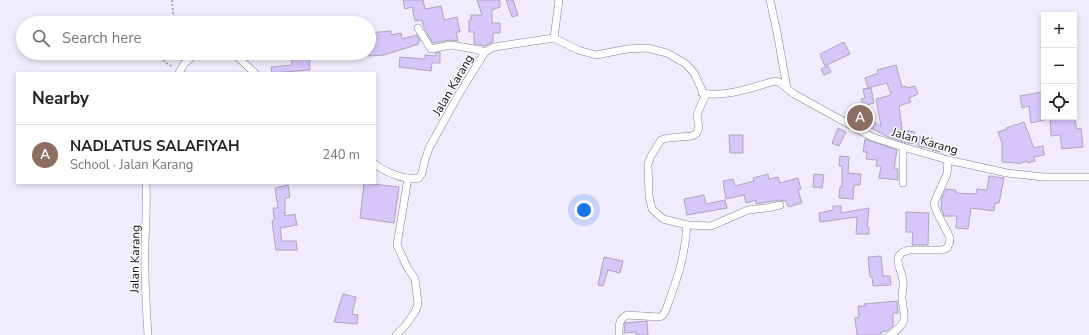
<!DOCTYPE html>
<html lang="en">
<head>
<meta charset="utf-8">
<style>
	body { margin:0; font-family:"Nunito Sans",sans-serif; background:#f6f6f6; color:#222 }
	.controls { position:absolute; right:12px; top:12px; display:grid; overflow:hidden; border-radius:0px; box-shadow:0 2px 6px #0003 }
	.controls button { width:36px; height:36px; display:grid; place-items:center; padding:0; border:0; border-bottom:1px solid #e0e0e0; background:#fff; color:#222; font:20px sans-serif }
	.you { position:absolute; left:584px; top:210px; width:14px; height:14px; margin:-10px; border:3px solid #fff; border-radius:50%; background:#1a73e8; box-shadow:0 0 0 6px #1a73e833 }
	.badge { display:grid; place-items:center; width:26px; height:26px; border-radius:50%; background:#277011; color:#fff; font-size:13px; font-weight:700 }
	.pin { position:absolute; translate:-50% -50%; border:2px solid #fff; box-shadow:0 1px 4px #0006 }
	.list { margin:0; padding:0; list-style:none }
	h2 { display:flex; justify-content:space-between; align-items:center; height:52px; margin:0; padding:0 16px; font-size:17px }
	h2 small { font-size:13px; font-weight:400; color:#767676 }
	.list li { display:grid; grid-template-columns:26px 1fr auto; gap:12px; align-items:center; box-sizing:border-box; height:60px; padding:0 16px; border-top:1px solid #e0e0e0 }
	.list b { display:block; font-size:15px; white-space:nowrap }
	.list p { margin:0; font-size:13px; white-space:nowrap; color:#767676 }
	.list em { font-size:13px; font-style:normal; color:#767676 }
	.icon { flex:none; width:22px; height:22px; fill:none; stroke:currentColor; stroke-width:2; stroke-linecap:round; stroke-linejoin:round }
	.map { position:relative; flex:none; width:1089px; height:335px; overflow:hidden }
	.search { position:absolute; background:#fff; box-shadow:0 2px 6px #0003; left:16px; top:16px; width:360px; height:44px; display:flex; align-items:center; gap:10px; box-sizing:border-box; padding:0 14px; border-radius:22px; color:#767676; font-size:15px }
	.panel { position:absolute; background:#fff; box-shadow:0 2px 6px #0003; left:16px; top:72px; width:360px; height:112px; border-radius:0px }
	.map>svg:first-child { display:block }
	.building { fill:#d6c6f9; stroke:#aca6ba }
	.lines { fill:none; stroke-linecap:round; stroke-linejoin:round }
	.street-casing { stroke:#878194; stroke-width:8 }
	.path { stroke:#9c98a5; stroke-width:1.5; stroke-dasharray:2 2; stroke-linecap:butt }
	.street { stroke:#fff; stroke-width:7 }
	.labels { text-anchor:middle; stroke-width:3; stroke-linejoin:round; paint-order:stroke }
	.street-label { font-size:12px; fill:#0d0b12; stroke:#fdfdfd }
</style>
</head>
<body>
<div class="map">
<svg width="1089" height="335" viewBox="0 0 1089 335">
	<rect width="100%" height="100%" fill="#f1ecfd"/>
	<g class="building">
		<polygon points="403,0 423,0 425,9 441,6 444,20 457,17 460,32 456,32 458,41 450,40 433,43 424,28 422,20 415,21 412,7 405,9"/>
		<polygon points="477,0 500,0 500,7 492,10 492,23 500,23 500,33 493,33 493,42 485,46 474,44 474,32 469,32 469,20 471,20 471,15 482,15"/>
		<polygon points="506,0 513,0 518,15 512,17"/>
		<polygon points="391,31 391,35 401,33 402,39 417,35 420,41 418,41 419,44 384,55 369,56 369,33"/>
		<polygon points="844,42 850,54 825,66 820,54"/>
		<polygon points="440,52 440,63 432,63 431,71 399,67 400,57 425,59 425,55 436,56 435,53"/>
		<polygon points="291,53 309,53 310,70 272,73 271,67 292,65"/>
		<polygon points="896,65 902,87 906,86 907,88 915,86 918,94 909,98 911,102 899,106 902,130 915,132 914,136 933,139 932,142 942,144 940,152 932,150 932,149 918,146 919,144 907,143 888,137 846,115 849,109 881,126 876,99 891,95 887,83 868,88 865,78 878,73 877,70"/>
		<polygon points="828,66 831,72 824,75 821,69"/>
		<polygon points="871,88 874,103 863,106 861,99 865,98 863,89"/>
		<polygon points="1042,92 1044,107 1044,120 1031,123 1029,106 1022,108 1020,96"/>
		<polygon points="1050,117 1074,117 1077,129 1081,128 1083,147 1062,149 1060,135 1051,136"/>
		<polygon points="1024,122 1034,148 1043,146 1044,155 1034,157 1035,161 1028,163 1027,161 1018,164 1017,163 1002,162 1002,143 998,132 1007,129 1006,128"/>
		<polygon points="838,128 846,132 839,146 832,143"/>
		<polygon points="729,135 743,135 743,153 730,153"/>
		<polygon points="865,139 897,150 894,169 898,169 898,180 879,178 881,166 876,166 877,160 866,159 867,152 863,152"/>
		<polygon points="840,156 849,157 848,173 861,174 860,185 854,185 853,199 839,198 840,187 842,187 842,166 839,166"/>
		<polygon points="768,174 769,179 778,177 780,183 798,178 801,189 798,190 802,203 788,207 786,201 779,200 756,204 756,200 746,203 744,195 726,199 723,181 733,179 735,186 754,181 753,178"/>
		<polygon points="814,174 824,175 822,188 813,187"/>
		<polygon points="989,176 1004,178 999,203 995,203 994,211 971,208 968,229 956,228 957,216 944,216 941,208 942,197 946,189 956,190 956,193 976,194 977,189 987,190"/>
		<polygon points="364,183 399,187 394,223 360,218"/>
		<polygon points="288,185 290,197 285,198 285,216 295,214 297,225 280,228 282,241 296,241 297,250 276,250 272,221 274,220 273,208 278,208 275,188"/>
		<polygon points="704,195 706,204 725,200 727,208 687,215 684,199"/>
		<polygon points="833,206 841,206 841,213 869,208 867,227 869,227 869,234 856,234 857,217 820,222 819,213 833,210"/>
		<polygon points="906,212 929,213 928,245 912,245 913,232 906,232"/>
		<polygon points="881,256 883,276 890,276 891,285 873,286 872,277 870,277 868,257"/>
		<polygon points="604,257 623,261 620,273 608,270 603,286 598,285"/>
		<polygon points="343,294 356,297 352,314 358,315 357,324 334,322"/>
		<polygon points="897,301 898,313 893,313 893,326 887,331 881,332 881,335 857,335 855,318 859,317 858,306 865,306 864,304"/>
		<polygon points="647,321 648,335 636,335 636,332 624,333 625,323"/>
	</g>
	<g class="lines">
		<g class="street-casing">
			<g id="street">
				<polyline points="770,0 777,32 787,88"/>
				<polyline points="418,28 431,49 451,45 474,49 485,52"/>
				<polyline points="554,38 559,0"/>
				<polyline points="233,53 255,73"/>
				<polyline points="179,73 184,64 196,53"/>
				<polyline points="903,147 903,183"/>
				<path d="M 375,164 C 385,172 406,181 419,178 L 422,173 L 425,160 L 429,148 L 459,94 L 485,52 L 494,47 L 554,38 L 578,50 L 596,55 L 627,49 L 647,48 L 667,53 L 686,64 L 694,73 L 702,90 L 702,93 C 723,98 754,87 775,81 L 779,82 L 794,94 L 872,137 L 903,147 L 948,160 L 1007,173 L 1043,177 L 1089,177"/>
				<path d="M 146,183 C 147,203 146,222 145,242 C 144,273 146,304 148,335"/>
				<polyline points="687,225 711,226 748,210 767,208 780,205"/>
				<polyline points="396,335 405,326 415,312 418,304 415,279 407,267 397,245 408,178"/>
				<path d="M 619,335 C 619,326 618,320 627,315 L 659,317 L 662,316 L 665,312 C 676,282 685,259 687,225 L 663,219 L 652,209 L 649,196 L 648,164 L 651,156 L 661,140 L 668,138 L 692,136 L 697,133 L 699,127 L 697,117 L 698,112 L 706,94"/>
				<path d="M 890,335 C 895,331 903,326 904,319 C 905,312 902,304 902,297 C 902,291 904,286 903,281 C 902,269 889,255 909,250 L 942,250 L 947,248 C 949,245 950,242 950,239 C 947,228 936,216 934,203 L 947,174 L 948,160"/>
			</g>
		</g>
		<g class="path">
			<polyline points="172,0 174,23"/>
			<path d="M 160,53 C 161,60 167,64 173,67"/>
		</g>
		<use href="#street" class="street"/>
	</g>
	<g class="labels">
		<g class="street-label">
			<text transform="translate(453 85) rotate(-60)" y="4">Jalan Karang</text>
			<text transform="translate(925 141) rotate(16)" y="4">Jalan Karang</text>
			<text transform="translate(135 259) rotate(-89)" y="4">Jalan Karang</text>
		</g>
	</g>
</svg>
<div class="controls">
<button>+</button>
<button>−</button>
<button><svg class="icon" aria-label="locate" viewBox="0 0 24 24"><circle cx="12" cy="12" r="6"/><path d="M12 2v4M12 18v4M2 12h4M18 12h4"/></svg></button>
</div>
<div class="you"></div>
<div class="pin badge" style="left:860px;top:118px;background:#8d6e63">A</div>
<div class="search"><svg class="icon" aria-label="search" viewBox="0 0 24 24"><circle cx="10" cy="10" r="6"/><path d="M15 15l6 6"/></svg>Search here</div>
<section class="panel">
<h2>Nearby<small></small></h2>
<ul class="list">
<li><span class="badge" style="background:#8d6e63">A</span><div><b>NADLATUS SALAFIYAH</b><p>School · Jalan Karang</p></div><em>240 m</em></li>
</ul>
</section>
</div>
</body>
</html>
